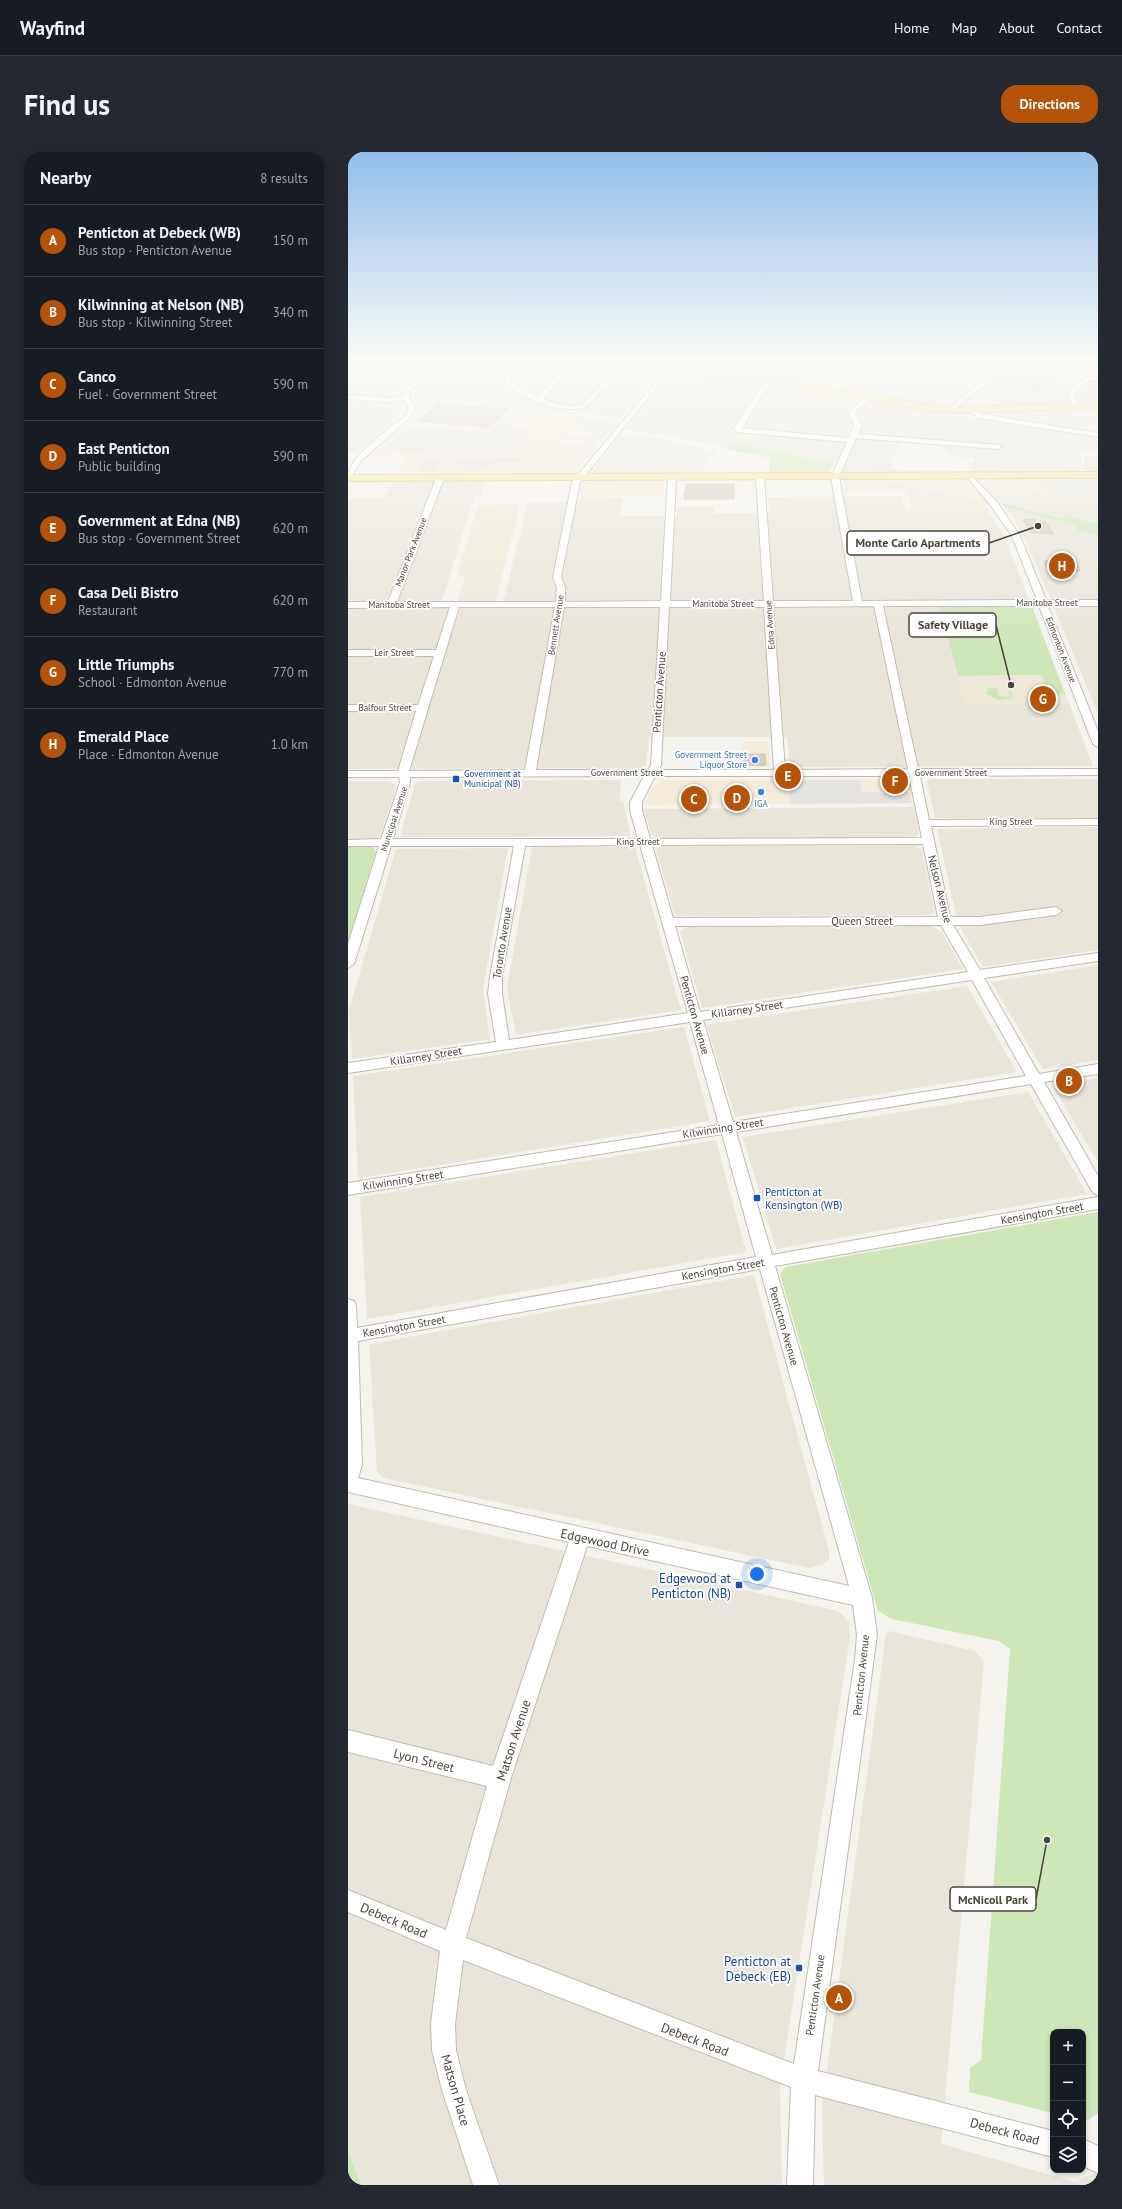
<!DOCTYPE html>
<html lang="en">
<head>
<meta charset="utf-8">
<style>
	body { margin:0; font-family:"PT Sans",sans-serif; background:#242831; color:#f1f3f6 }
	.controls { position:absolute; right:12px; bottom:12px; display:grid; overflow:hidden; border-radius:8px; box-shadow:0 2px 6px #0003 }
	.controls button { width:36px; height:36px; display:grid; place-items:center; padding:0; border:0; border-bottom:1px solid #363941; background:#171b24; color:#f1f3f6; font:20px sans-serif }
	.you { position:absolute; left:409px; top:1422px; width:14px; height:14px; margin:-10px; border:3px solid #fff; border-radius:50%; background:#1a73e8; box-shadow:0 0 0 6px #1a73e833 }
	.badge { display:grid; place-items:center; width:26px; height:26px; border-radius:50%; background:#b45309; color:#fff; font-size:13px; font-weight:700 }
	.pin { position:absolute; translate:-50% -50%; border:2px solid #fff; box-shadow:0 1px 4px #0006 }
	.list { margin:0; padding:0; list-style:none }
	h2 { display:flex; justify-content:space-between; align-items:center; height:52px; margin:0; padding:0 16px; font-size:17px }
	h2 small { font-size:13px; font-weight:400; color:#9ea1a6 }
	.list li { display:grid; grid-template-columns:26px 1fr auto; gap:12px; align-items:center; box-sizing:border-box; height:72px; padding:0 16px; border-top:1px solid #363941 }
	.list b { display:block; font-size:15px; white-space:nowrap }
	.list p { margin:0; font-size:13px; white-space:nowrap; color:#9ea1a6 }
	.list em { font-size:13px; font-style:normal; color:#9ea1a6 }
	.icon { flex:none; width:22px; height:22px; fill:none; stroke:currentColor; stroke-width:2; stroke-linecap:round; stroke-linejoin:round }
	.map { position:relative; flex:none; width:750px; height:2033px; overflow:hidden; border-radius:16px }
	header { display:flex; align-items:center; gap:24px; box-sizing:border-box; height:56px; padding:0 20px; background:#171b24; border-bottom:1px solid #363941 }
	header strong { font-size:19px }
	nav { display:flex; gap:22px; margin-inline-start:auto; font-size:14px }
	.intro { display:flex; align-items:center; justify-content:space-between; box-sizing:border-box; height:96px; padding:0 24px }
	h1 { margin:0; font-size:28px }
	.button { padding:10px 18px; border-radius:16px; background:#b45309; color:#fff; font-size:14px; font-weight:700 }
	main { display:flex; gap:24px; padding:0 24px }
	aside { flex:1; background:#171b24; border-radius:16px; box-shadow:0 2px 6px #0003 }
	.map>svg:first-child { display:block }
	.residential { fill:#e9e5db }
	.commercial { fill:#f5ebda }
	.education { fill:#ede8d8 }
	.green { fill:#cfe7b8 }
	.parking { fill:#e5e3e0 }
	.building { fill:#d6d0c2; stroke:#d1c8b6 }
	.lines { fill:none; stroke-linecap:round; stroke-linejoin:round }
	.minor-casing { stroke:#c1bbaf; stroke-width:2 }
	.major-casing { stroke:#dec372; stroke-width:2 }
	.minor { fill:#fff; fill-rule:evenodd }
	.major { fill:#f9e5a2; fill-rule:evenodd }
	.shop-dot { fill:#3f7fe0; stroke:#fff; stroke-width:1.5 }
	.transit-dot { fill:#1a4fb4; stroke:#fff; stroke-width:1.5 }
	.labels { text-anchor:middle; stroke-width:3.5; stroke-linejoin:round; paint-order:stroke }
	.far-street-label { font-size:9px; fill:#4a443a; stroke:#fff }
	.far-shop-label { font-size:9px; fill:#366cbe; stroke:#fff; text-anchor:end }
	.far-transit-label { font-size:9px; fill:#164399; stroke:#fff; text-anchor:start }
	.street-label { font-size:11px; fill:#4a443a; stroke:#fff }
	.transit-label { font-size:11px; fill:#164399; stroke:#fff; text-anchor:start }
	.near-street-label { font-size:13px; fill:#4a443a; stroke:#fff }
	.near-transit-label { font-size:13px; fill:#164399; stroke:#fff; text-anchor:end }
	.leader { fill:none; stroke:#4a443a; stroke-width:1.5 }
	.callout-dot { fill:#4a443a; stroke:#fff; stroke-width:1.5 }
	.callout { fill:#fff; stroke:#4a443a; stroke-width:1.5 }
	.callout-label { font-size:12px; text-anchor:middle; font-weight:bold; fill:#4a443a }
</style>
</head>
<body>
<header>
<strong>Wayfind</strong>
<nav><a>Home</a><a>Map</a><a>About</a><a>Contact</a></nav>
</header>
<div class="intro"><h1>Find us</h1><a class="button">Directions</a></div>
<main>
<aside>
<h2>Nearby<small>8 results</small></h2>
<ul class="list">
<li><span class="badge">A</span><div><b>Penticton at Debeck (WB)</b><p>Bus stop · Penticton Avenue</p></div><em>150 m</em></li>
<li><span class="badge">B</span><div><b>Kilwinning at Nelson (NB)</b><p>Bus stop · Kilwinning Street</p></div><em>340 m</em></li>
<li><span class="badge">C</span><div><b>Canco</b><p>Fuel · Government Street</p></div><em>590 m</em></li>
<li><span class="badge">D</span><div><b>East Penticton</b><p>Public building</p></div><em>590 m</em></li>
<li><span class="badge">E</span><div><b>Government at Edna (NB)</b><p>Bus stop · Government Street</p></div><em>620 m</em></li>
<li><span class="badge">F</span><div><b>Casa Deli Bistro</b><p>Restaurant</p></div><em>620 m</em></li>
<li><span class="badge">G</span><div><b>Little Triumphs</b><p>School · Edmonton Avenue</p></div><em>770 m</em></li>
<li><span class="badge">H</span><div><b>Emerald Place</b><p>Place · Edmonton Avenue</p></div><em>1.0 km</em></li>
</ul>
</aside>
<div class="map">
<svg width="750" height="2033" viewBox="0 0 750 2033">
	<rect width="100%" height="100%" fill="#f5f3ed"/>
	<g class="residential">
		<polygon points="0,207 88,207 43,244 36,245 0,243"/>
		<polygon points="182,207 263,207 274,209 256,230 301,234 273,267 233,261 227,256 195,248 170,237 161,228"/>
		<polygon points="294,207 506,207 497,214 495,225 478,236"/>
		<polygon points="549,207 750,207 750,250 599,256 492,239 507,227 533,219"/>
		<polygon points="100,208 169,213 153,228 156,234 183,248 175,256 68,248 65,242 68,235"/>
		<polygon points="321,224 361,227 350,242 404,246 382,279 384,281 491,289 497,292 490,308 486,311 398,293 378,295 278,277"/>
		<polygon points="422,234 511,248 499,260 504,271 498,284 494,286 394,277"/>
		<polygon points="0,247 41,250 48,254 53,263 9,300 0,300"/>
		<polygon points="521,250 750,286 750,302 735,301 732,321 623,322 627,306 602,304 597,298 598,292 552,288 542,316 550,318 548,322 497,321 495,320 500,308 498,306 514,272 509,259"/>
		<polygon points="750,255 750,280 629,260"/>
		<polygon points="275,281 291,282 367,299 352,322 243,321"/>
		<polygon points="750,327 750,371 743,371 720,365 722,368 653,351 645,343 702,342 691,328"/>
		<polygon points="45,329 138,329 133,343 127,343 94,448 92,450 0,450 0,346 38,346"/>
		<polygon points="554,344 558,359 640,358 657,385 681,448 155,450 180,350 231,350 232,345 275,345 273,364 329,364 330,355 365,355 366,361 421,361 420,345"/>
		<polygon points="657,355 727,373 730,378 750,384 750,402 748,402 750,405 750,561 676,384"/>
		<polygon points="591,455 617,552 721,551 745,614 442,615 439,585 301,585 298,613 292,616 0,617 0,456"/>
		<polygon points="582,627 750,627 750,666 587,666 579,630"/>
		<polygon points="273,628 272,649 275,649 283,684 52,685 67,632 71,629"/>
		<polygon points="0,629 41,629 47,633 48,636 31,686 0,687"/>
		<polygon points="566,655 571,683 565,686 311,687 303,683 296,657"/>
		<polygon points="750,675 750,798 635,815 610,772 589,677"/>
		<polygon points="313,694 568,694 574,698 587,761 580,763 330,764 326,761 308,698"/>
		<polygon points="184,695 287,695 333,858 168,883 159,836"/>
		<polygon points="160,696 135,837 142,887 4,907 1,858 48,697"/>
		<polygon points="583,774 594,780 615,817 354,856 332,779 339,775"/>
		<polygon points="750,813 750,908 695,917 643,830"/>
		<polygon points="619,834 669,920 387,965 359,874 362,872"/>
		<polygon points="336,875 362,969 12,1026 10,1024 5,924"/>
		<polygon points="750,926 750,1010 705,935"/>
		<polygon points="680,940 739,1042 428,1097 395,985"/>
		<polygon points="368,988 398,1100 19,1167 12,1045"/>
		<polygon points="406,1123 481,1399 481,1407 475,1413 461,1416 36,1326 29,1320 21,1192"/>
		<polygon points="0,1352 482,1457 493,1461 501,1470 502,1485 432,1933 434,2033 13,2033 0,1998"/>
		<polygon points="542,1479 627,1499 636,1509 593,1992 727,2030 750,2019 750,2033 476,2033 474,1954 538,1482"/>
	</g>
	<g class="commercial">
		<polygon points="101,207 175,207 169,213"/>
		<polygon points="326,218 328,218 363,223 361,227 321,224"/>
		<polygon points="68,248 174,256 183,248 224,259 228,262 227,263 272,268 227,322 57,321 52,317 56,308 60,305 22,305 69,264 72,255"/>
		<polygon points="501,328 524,328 529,332 559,338 560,342 497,342 495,330"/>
		<polygon points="539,328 614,328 619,330 635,347"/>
		<polygon points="639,328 691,328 702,342 645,343 634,331"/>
		<polygon points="238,329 313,329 316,330 315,343 232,345 234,332"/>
		<polygon points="395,589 420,589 422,615 395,615"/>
		<polygon points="555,627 561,628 565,651 296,653 304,636 315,628"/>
	</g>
	<g class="education">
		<polygon points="524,328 532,328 636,348 636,353 640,358 564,359 559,338 529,332"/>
		<polygon points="168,352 172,354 147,450 109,450 117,424 109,423 130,353"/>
		<polygon points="710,523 721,551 617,552 610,524"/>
	</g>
	<g class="green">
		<polygon points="515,207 540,207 524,217 507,215"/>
		<polygon points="363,223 410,231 412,232 403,246 349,242"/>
		<polygon points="398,293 486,311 480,321 417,322 417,319 421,319 421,310 423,306 377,297 378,295"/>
		<polygon points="653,351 721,368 719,364 743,371 750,371 750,384 729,378 727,373 657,355"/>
		<polygon points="684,454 717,542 701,542 698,534 704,533 697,532 694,523 610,524 591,455"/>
		<polygon points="639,535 649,537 651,544 662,545 660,539 663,540 665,546 649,548 637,541 640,539"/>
		<polygon points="0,695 22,695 26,696 28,700 0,790"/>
		<polygon points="750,1060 750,1962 737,1969 735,1968 735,1880 705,1880 705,1961 621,1940 622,1916 633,1908 662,1497 651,1489 544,1467 530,1459 432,1122 437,1115"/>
		<polygon points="0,1998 13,2033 0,2033"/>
	</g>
	<g class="parking">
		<polygon points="181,250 195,252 193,256 205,255 228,262 175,256"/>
		<polygon points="230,266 253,268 267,271 254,287 249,288 248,289 250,291 217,287 219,285 245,286 254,275 224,273"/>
		<polygon points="148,272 181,277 158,302 81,302 52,300 52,298 49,300 40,299 41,297 37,296 60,276 68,274 140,280"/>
		<polygon points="214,290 248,293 238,306 225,305 229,299 208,297"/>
		<polygon points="739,303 750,304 750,319 743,320 735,316 736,305"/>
		<polygon points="81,306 94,307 89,319 69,320 74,309"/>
		<polygon points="150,306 177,307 176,311 142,311 139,316 134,317 133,319 109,319 110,317 102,317 106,307 146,307 148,308"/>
		<polygon points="441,628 512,628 513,640 562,641 563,651 442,652"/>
	</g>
	<g class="building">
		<polygon points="617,207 648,207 633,220 607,216"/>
		<polygon points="667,217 674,218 708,223 691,239 648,232"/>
		<polygon points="744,230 750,230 750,243 743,247 729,245 740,237"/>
		<polygon points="90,252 160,257 144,273 139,275 70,269"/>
		<polygon points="338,332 386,332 386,347 336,347"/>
		<polygon points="687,367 689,369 697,369 706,382 684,381 675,368"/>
		<polygon points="696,409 728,409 732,419 701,419"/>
		<polygon points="396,602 417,602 418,613 396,614"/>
	</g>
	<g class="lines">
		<g class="minor-casing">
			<g id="minor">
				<path d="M 90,207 L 97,207 L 62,239 L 61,244 L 67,256 L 63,265 L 13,309 L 3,325 L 0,325 C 0,304 42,277 58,263 L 61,256 L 57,248 L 43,250 L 0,247 L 0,243 L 43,246 L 55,244 L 57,237 L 69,225 L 0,220 L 0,216 L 73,222 Z"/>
				<path d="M 176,207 L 183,207 L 162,227 L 163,230 L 189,245 L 226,207 L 233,207 L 195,247 C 207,252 221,256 234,253 L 276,207 L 282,208 L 238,255 C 212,263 179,248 158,232 L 157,226 Z"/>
				<polygon points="388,207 396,207 370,223 365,222"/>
				<path d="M 507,207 L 514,207 L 505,216 L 505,222 L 529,216 L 540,207 L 547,207 C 533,221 521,219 505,226 C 497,230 488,243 479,241 L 479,239 L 499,224 L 499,215 Z"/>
				<polygon points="661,207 668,207 604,259 600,259 600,257"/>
				<path d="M 322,213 L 324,214 L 324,216 L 232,330 L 213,425 L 217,436 L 217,450 L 313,449 L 320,326 L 324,324 L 328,326 L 322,449 L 416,449 L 408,326 L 412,324 L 416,326 L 425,449 L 505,449 L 483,325 L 499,290 L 388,280 L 386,276 L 413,235 L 422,228 L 425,230 L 418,237 L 394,276 L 501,286 L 506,273 L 501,262 L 503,257 L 520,244 L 522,245 L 522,247 L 508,259 L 507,262 L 514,273 L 510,282 L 650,293 L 654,295 L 650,297 L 508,286 L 491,325 L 514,449 L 689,448 L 664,384 L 643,354 L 619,325 L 623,323 L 649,350 L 672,384 L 698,448 L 750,448 L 750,454 L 700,454 L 750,579 L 750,595 L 745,592 L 691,454 L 535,454 L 570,617 L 750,617 L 750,623 L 572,624 L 581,668 L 750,667 L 750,673 L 583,674 L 602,765 L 632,765 L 708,755 L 714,759 L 708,763 L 632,773 L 605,773 L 632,818 L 750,801 L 750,809 L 636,826 L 691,922 L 750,912 L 750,922 L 696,930 L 750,1024 L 750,1043 L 745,1041 L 683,932 L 388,980 L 424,1103 L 750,1045 L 750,1057 L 427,1114 L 524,1446 L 529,1483 L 470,1919 L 705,1979 L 705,2005 L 467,1943 L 465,2033 L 439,2033 L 443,1935 L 115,1808 L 107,1872 L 108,1898 L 118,1938 L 151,2033 L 125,2033 L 94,1938 L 84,1898 L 83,1872 L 92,1799 L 0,1760 L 0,1738 L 98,1778 L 139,1634 L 0,1600 L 0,1578 L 145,1614 L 221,1390 L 0,1340 L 0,1147 L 6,1149 L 8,1154 L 9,1176 L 408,1105 L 374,982 L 0,1043 L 0,1031 L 371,973 L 342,870 L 0,921 L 0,911 L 148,890 L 140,842 L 142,824 L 166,694 L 43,694 L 6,812 L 0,816 L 0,792 L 31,694 L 0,694 L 0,688 L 33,687 L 52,630 L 51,625 L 0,625 L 0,619 L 50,619 L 68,559 L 0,559 L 0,553 L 70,553 L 86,504 L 0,504 L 0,498 L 88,498 L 102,455 L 0,456 L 0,450 L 40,450 L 88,326 L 92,324 L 96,326 L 49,450 L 208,450 L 209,436 L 205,425 L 224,330 ZM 526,454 L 560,617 L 437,618 L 425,455 ZM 111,455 L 207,455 L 177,618 L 61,619 ZM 216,455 L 312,455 L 303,613 L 300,618 L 188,618 ZM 321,455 L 416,455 L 426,618 L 311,618 L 313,613 ZM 296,624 L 282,650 L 282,658 L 290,687 L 45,687 L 62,630 L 62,625 ZM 307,624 L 561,624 L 574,686 L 302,687 L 294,658 L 294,650 ZM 575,692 L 590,765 L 325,766 L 304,693 ZM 292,693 L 340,861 L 161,888 L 154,842 L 154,824 L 177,694 ZM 593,773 L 620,820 L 352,860 L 327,774 ZM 624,828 L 678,924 L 385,970 L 355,868 ZM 412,1117 L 501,1434 L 10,1326 L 14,1313 L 10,1189 ZM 239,1394 L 505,1453 L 509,1483 L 507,1508 L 446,1912 L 118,1786 L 163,1626 Z"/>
				<polygon points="737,225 750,225 750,229 741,228 726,242 730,253 725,254 720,242"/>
				<polygon points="620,257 624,257 633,262 750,281 750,285 631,266 620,259"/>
				<polygon points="735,1987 750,1994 750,2021 735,2014"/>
			</g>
		</g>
		<g class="major-casing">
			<g id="major">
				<polygon points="273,207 294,207 589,254 616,255 750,250 750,256 616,261 589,260"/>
				<polygon points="750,320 750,326 0,329 0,323"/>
			</g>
		</g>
		<use href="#minor" class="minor"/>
		<use href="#major" class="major"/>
	</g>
	<linearGradient id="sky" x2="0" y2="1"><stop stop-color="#91bfea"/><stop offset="0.42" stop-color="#fafaf7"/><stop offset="1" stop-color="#fafaf7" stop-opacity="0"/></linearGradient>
	<rect width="750" height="492" fill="url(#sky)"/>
	<g class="shop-dot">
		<circle cx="407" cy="608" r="4"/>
		<circle cx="413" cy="640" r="4"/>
	</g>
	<g class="transit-dot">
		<rect x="104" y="623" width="8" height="8" rx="2"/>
		<rect x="405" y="1042" width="8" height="8" rx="2"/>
		<rect x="387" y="1429" width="8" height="8" rx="2"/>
		<rect x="447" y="1812" width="8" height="8" rx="2"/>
	</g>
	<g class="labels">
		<g class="far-street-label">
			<text transform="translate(63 400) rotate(-69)" y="3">Manor Park Avenue</text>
			<text x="699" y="454">Manitoba Street</text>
			<text x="375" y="455">Manitoba Street</text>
			<text x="51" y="456">Manitoba Street</text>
			<text transform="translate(208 473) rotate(-81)" y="3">Bennett Avenue</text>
			<text transform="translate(422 473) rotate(-94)" y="3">Edna Avenue</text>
			<text transform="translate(713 498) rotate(69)" y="3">Edmonton Avenue</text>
			<text x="46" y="504">Leir Street</text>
			<text x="37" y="559">Balfour Street</text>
			<text x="279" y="624">Government Street</text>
			<text x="603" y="624">Government Street</text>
			<text transform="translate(46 667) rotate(-72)" y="3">Municipal Avenue</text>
			<text x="663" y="673">King Street</text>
			<text x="290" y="693">King Street</text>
		</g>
		<g class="far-shop-label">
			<text x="399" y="606">Government Street<tspan x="399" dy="10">Liquor Store</tspan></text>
			<text x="413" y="655" text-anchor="middle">IGA</text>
		</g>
		<g class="far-transit-label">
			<text x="116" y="625">Government at<tspan x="116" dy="10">Municipal (NB)</tspan></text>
		</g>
		<g class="street-label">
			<text transform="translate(311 540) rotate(-86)" y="4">Penticton Avenue</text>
			<text transform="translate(592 737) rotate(76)" y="4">Nelson Avenue</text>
			<text x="514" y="773">Queen Street</text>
			<text transform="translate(154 791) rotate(-81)" y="4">Toronto Avenue</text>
			<text transform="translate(399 857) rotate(-8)" y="4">Killarney Street</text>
			<text transform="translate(347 863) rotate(74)" y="4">Penticton Avenue</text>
			<text transform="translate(78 904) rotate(-9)" y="4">Killarney Street</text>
			<text transform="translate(375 976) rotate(-9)" y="4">Kilwinning Street</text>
			<text transform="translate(55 1028) rotate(-9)" y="4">Kilwinning Street</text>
			<text transform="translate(694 1061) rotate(-10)" y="4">Kensington Street</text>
			<text transform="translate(375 1117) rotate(-10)" y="4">Kensington Street</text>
			<text transform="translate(56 1174) rotate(-10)" y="4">Kensington Street</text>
			<text transform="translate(436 1174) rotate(74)" y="4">Penticton Avenue</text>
			<text transform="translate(513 1523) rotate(-84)" y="4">Penticton Avenue</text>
			<text transform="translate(467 1843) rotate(-82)" y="4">Penticton Avenue</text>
		</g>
		<g class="transit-label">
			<text x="417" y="1044">Penticton at<tspan x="417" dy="13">Kensington (WB)</tspan></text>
		</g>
		<g class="near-street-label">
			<text transform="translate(257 1390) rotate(12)" y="5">Edgewood Drive</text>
			<text transform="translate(165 1588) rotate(-72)" y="5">Matson Avenue</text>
			<text transform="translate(76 1608) rotate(14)" y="5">Lyon Street</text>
			<text transform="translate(46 1768) rotate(23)" y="5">Debeck Road</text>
			<text transform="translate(347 1887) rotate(21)" y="5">Debeck Road</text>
			<text transform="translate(108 1938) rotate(74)" y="5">Matson Place</text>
			<text transform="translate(657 1979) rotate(15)" y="5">Debeck Road</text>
		</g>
		<g class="near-transit-label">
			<text x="383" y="1431">Edgewood at<tspan x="383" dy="15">Penticton (NB)</tspan></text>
			<text x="443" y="1814">Penticton at<tspan x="443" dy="15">Debeck (EB)</tspan></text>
		</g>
	</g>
	<path class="leader" d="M690 374L641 391M663 533L648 473M699 1688L688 1747"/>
	<g class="callout-dot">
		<circle cx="690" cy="374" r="4"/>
		<circle cx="663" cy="533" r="4"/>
		<circle cx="699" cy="1688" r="4"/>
	</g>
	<g class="callout">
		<rect x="499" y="379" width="142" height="24" rx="4"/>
		<rect x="561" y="461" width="87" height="24" rx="4"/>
		<rect x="602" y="1735" width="86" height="24" rx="4"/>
	</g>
	<g class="callout-label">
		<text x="570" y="395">Monte Carlo Apartments</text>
		<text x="605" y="477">Safety Village</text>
		<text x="645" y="1752">McNicoll Park</text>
	</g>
</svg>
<div class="controls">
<button>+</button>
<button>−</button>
<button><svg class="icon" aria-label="locate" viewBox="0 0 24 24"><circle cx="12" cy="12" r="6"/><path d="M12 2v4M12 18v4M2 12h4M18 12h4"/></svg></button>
<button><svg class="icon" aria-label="layers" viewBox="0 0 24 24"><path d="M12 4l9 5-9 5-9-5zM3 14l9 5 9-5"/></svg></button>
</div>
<div class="you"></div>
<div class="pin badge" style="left:491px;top:1846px">A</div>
<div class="pin badge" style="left:721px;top:929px">B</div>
<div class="pin badge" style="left:346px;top:647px">C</div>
<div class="pin badge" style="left:389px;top:646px">D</div>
<div class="pin badge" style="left:440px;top:624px">E</div>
<div class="pin badge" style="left:547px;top:629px">F</div>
<div class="pin badge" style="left:695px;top:547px">G</div>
<div class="pin badge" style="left:714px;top:414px">H</div>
</div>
</main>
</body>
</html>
